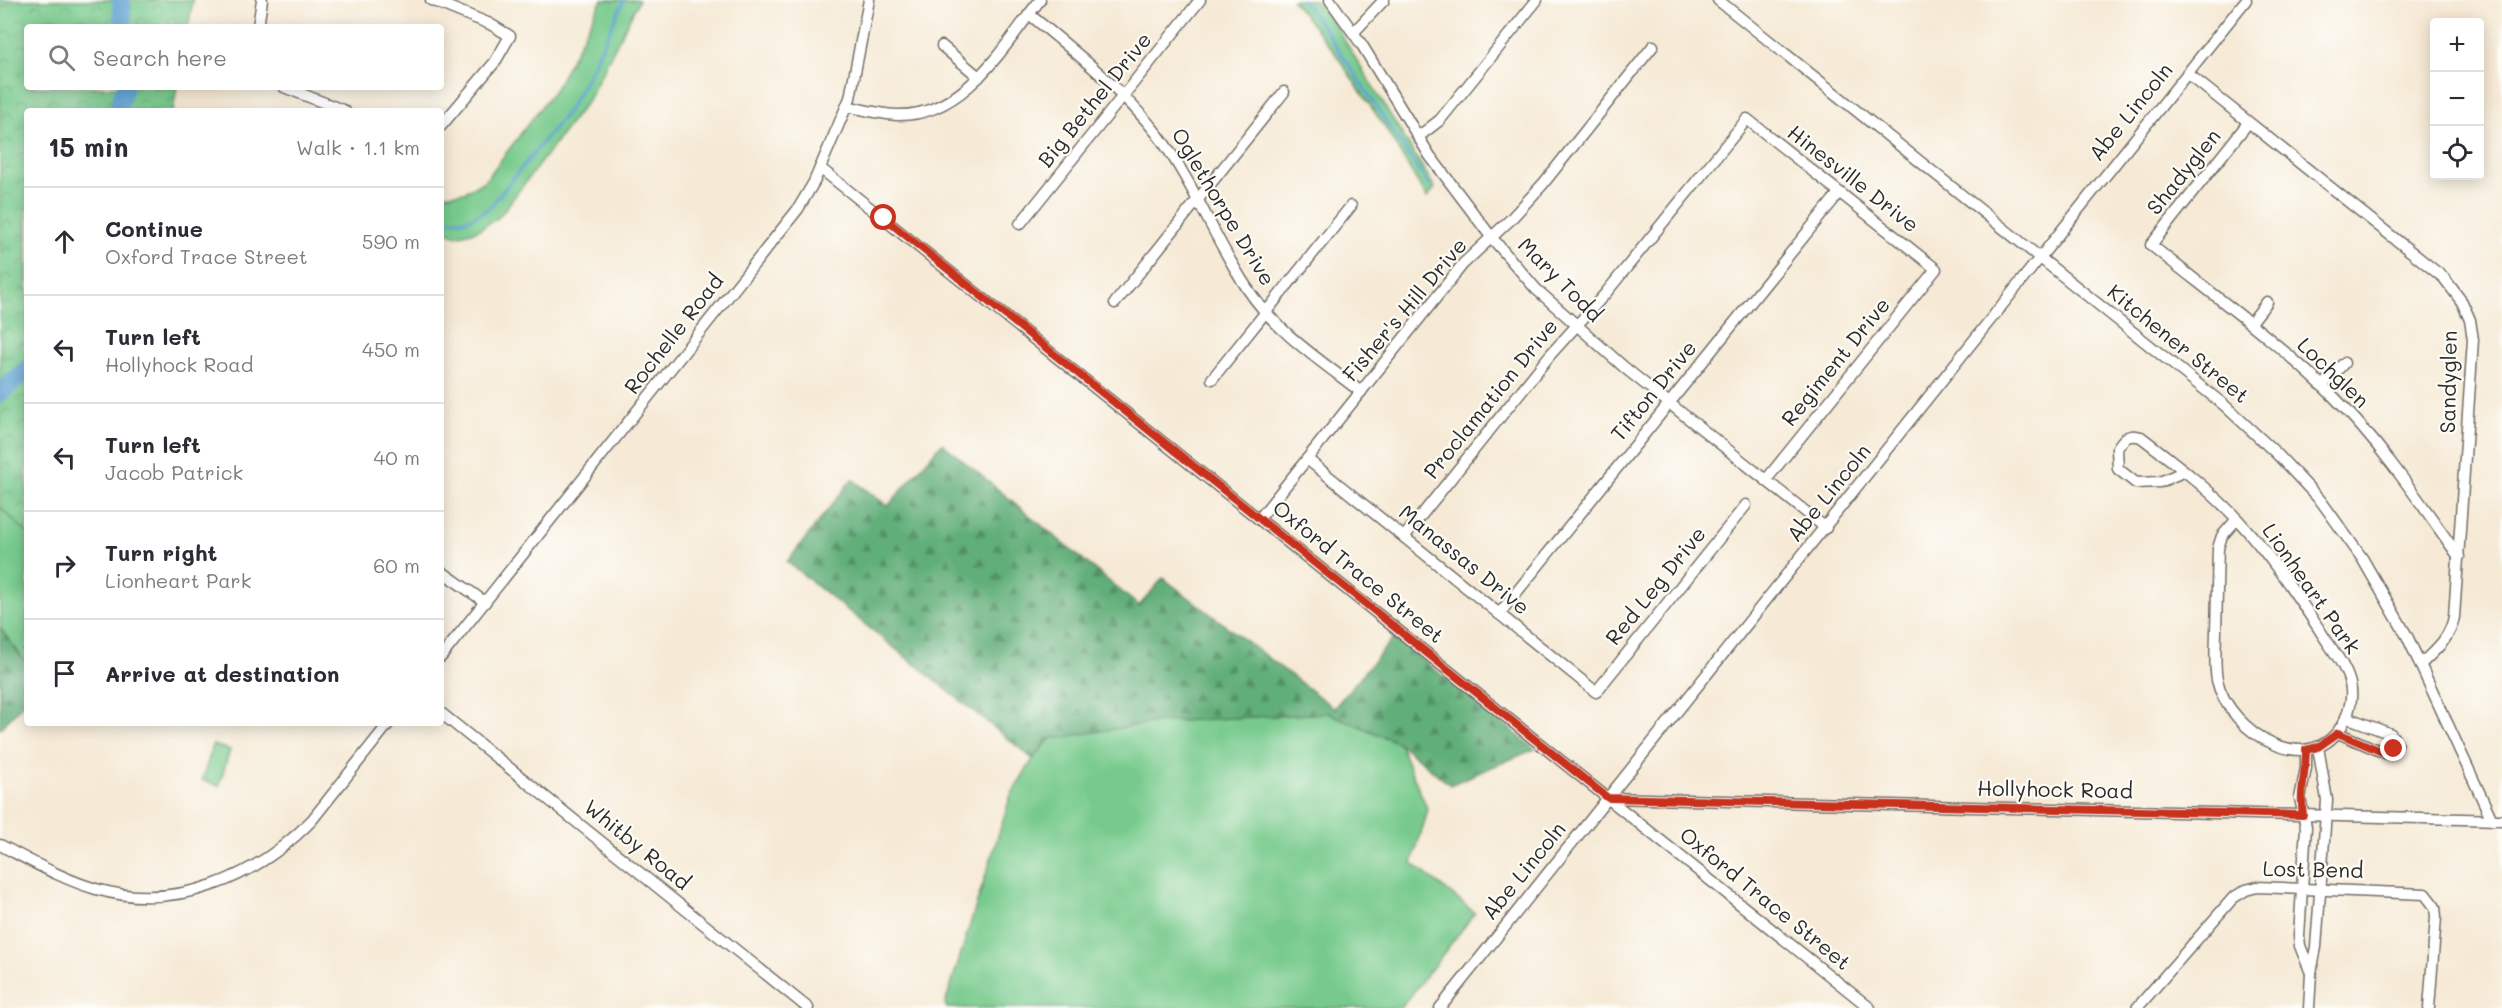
<!DOCTYPE html>
<html lang="en">
<head>
<meta charset="utf-8">
<style>
	body { margin:0; font-family:Mali,sans-serif; background:#f7f7f7; color:#2b2b33 }
	.controls { position:absolute; right:18px; top:18px; display:grid; overflow:hidden; border-radius:6px; box-shadow:0 3px 15px #0003 }
	.controls button { width:54px; height:54px; display:grid; place-items:center; padding:0; border:0; border-bottom:2px solid #e1e1e2; background:#fff; color:#2b2b33; font:30px sans-serif }
	.stop { position:absolute; width:18px; height:18px; margin:-14px; border:4px solid #c8321e; border-radius:50%; background:#fff }
	.stop.end { background:#c8321e; border-color:#fff; box-shadow:0 2px 6px #0008 }
	.list { margin:0; padding:0; list-style:none }
	h2 { display:flex; justify-content:space-between; align-items:center; height:78px; margin:0; padding:0 24px; font-size:26px }
	h2 small { font-size:20px; font-weight:400; color:#7c7c81 }
	.list li { display:grid; grid-template-columns:39px 1fr auto; gap:18px; align-items:center; box-sizing:border-box; height:108px; padding:0 24px; border-top:2px solid #e1e1e2 }
	.list b { display:block; font-size:22px; white-space:nowrap }
	.list p { margin:0; font-size:20px; white-space:nowrap; color:#7c7c81 }
	.list em { font-size:20px; font-style:normal; color:#7c7c81 }
	.icon { flex:none; width:33px; height:33px; fill:none; stroke:currentColor; stroke-width:2; stroke-linecap:round; stroke-linejoin:round }
	.map { position:relative; flex:none; width:2502px; height:1008px; overflow:hidden }
	.search { position:absolute; background:#fff; box-shadow:0 3px 15px #0003; left:24px; top:24px; width:420px; height:66px; display:flex; align-items:center; gap:15px; box-sizing:border-box; padding:0 21px; border-radius:6px; color:#7c7c81; font-size:22px }
	.panel { position:absolute; background:#fff; box-shadow:0 3px 15px #0003; left:24px; top:108px; width:420px; height:618px; border-radius:6px }
	.map>svg:first-child { display:block }
	.grass { fill:#77ca8c; stroke:#517a5c; stroke-width:1.5 }
	.forest { fill:url(#forest-firs); stroke:#466c52; stroke-width:1.5 }
	.park { fill:url(#park-crowns); stroke:#517a5c; stroke-width:1.5 }
	.lines { fill:none; stroke-linecap:round; stroke-linejoin:round }
	.stream { stroke:#5fa1d3; stroke-width:3 }
	.river { stroke:#5fa1d3; stroke-width:18 }
	.minor-casing { stroke:#726e67; stroke-width:13 }
	.minor { stroke:#fff; stroke-width:10 }
	.route { stroke:#c8321e; stroke-width:8 }
	.labels { text-anchor:middle; stroke-width:4.5; stroke-linejoin:round; paint-order:stroke }
	.street-label { font-size:21px; fill:#2b2b2b; stroke:#fdfcf7 }
</style>
</head>
<body>
<div class="map">
<svg width="2502" height="1008" viewBox="0 0 2502 1008">
	<defs>
		<pattern id="forest-firs" width="22" height="20" patternUnits="userSpaceOnUse" patternTransform="scale(1.5)"><rect width="22" height="20" fill="#61ae78"/><path d="M5 1l3.5 6h-7zM16 11l3.5 6h-7z" fill="#508e63"/></pattern>
		<pattern id="park-crowns" width="20" height="18" patternUnits="userSpaceOnUse" patternTransform="scale(1.5)"><rect width="20" height="18" fill="#77ca8c"/><path d="M2 6a3 3 0 1 1 6 0M12 15a3 3 0 1 1 6 0" fill="none" stroke="#62a473"/></pattern>
	</defs>
	<rect width="100%" height="100%" fill="#fdfcf7"/>
	<filter id="ink" filterUnits="userSpaceOnUse"><feTurbulence type="fractalNoise" baseFrequency=".0167" numOctaves="2"/><feDisplacementMap in="SourceGraphic" scale="12" xChannelSelector="R" yChannelSelector="G"/><feConvolveMatrix kernelMatrix="1 2 1 2 8 2 1 2 1" color-interpolation-filters="sRGB"/></filter>
	<filter id="wash" filterUnits="userSpaceOnUse"><feTurbulence type="fractalNoise" baseFrequency=".008" numOctaves="4" result="noise"/><feDisplacementMap in="SourceGraphic" scale="24" xChannelSelector="R" yChannelSelector="G"/><feGaussianBlur stdDeviation="1.35" result="paint"/><feColorMatrix in="noise" values="0 0 0 0 0 0 0 0 0 0 0 0 0 0 0 0 0 1.4 0 .05"/><feComposite in="paint" operator="in"/></filter>
	<g filter="url(#wash)">
		<rect width="100%" height="100%" fill="#f6ead6"/>
		<g class="grass">
			<polygon points="602,0 639,0 588,100 499,217 478,230 457,236 441,230 441,195 465,192 485,181 557,86"/>
			<polygon points="1292,0 1315,0 1337,28 1435,188 1427,198 1386,129 1335,53"/>
			<polygon points="0,507 27,533 27,664 0,628"/>
			<polygon points="1328,713 1399,743 1428,810 1412,863 1475,913 1401,1008 947,1008 945,1004 1011,795 1033,759 1050,739 1158,722"/>
			<polygon points="213,745 230,750 219,786 202,780"/>
		</g>
		<g class="forest">
			<polygon points="942,443 1139,606 1163,578 1334,708 1394,637 1535,749 1450,785 1399,743 1328,713 1158,722 1050,739 1033,759 787,562 852,479 888,506"/>
			<polygon points="0,628 27,664 27,699 0,729"/>
		</g>
		<polygon class="park" points="0,0 193,0 188,27 27,27 27,87 177,87 173,111 27,111 27,533 0,507"/>
		<g class="lines">
			<g class="stream">
				<polyline points="1302,0 1326,31 1429,186"/>
				<polyline points="119,107 130,111"/>
				<polyline points="441,220 467,220 489,208 567,112 588,76 624,0"/>
			</g>
			<g class="river">
				<polyline points="121,0 123,27"/>
				<polyline points="117,111 125,87"/>
				<polyline points="0,393 27,369"/>
			</g>
		</g>
	</g>
	<g filter="url(#ink)">
		<g class="lines">
			<g class="minor-casing">
				<g id="minor">
					<polyline points="431,0 490,24 510,36 495,62 441,126"/>
					<polyline points="1330,0 1362,45 1430,156 1492,238 1536,289 1625,368 1826,528"/>
					<polyline points="1718,0 2224,405 2277,454 2321,501 2362,558 2407,636 2492,820"/>
					<path d="M 1029,14 C 1075,52 1121,88 1158,135 C 1194,183 1214,239 1247,288 C 1275,331 1321,361 1361,392"/>
					<polyline points="258,27 262,0"/>
					<polyline points="1354,32 1384,0"/>
					<polyline points="942,46 979,77"/>
					<path d="M 2187,73 L 2444,278 L 2462,302 L 2470,320 L 2473,340 L 2454,617 C 2450,639 2435,650 2420,665"/>
					<polyline points="284,87 345,111"/>
					<path d="M 847,106 C 863,110 880,114 897,115 C 964,117 1003,47 1040,0"/>
					<path d="M 2248,123 L 2151,245 C 2212,294 2277,341 2333,396 C 2381,444 2420,502 2459,557"/>
					<polyline points="1418,137 1440,120 1537,0"/>
					<polyline points="820,168 1870,1008"/>
					<polyline points="1020,224 1200,0"/>
					<polyline points="1115,303 1284,92"/>
					<polyline points="2250,324 2267,302"/>
					<polyline points="1212,379 1351,206"/>
					<polyline points="2322,386 2344,363"/>
					<polyline points="1307,459 1596,692 1746,505"/>
					<path d="M 2185,471 L 2160,482 L 2136,483 L 2118,469 L 2117,449 C 2123,438 2129,433 2141,437 C 2175,463 2209,489 2238,520 C 2269,554 2294,591 2319,629 C 2329,646 2346,665 2350,684 C 2353,695 2350,710 2345,720 C 2313,784 2229,733 2217,680 C 2214,664 2216,646 2216,630 C 2217,603 2217,576 2218,548 L 2222,536 L 2237,519"/>
					<polyline points="1259,519 1463,264 1510,220 1543,184 1653,46"/>
					<polyline points="1404,537 1550,355 1605,294 1747,119 1936,269 1766,480"/>
					<polyline points="441,571 485,602"/>
					<polyline points="1499,614 1839,193"/>
					<polyline points="441,657 798,209 814,182 850,98 869,0"/>
					<polyline points="441,713 808,1008"/>
					<polyline points="2338,733 2385,753 2390,752 2397,744 2391,734 2346,717"/>
					<polyline points="2306,750 2306,768 2300,798 2306,827 2299,936 2300,946 2311,973"/>
					<polyline points="1609,798 2502,820"/>
					<path d="M 0,845 C 31,861 62,879 96,889 C 176,912 256,878 312,820 L 389,723"/>
					<polyline points="1440,1008 2246,0"/>
					<polyline points="2137,1008 2233,898 2246,890 2257,887 2425,894 2435,907 2436,917 2429,1008"/>
					<polyline points="2309,1008 2311,973 2316,947 2327,800 2318,747"/>
				</g>
			</g>
			<use href="#minor" class="minor"/>
		</g>
	</g>
	<g class="lines" filter="url(#ink)">
		<path class="route" d="M 884,218 L 1608,798 L 2303,815 C 2299,793 2306,772 2306,750 L 2318,747 L 2338,733 L 2385,753 L 2394,749"/>
	</g>
	<g class="labels">
		<g class="street-label">
			<text transform="translate(1095 100) rotate(-51)" y="7">Big Bethel Drive</text>
			<text transform="translate(2131 112) rotate(-51)" y="7">Abe Lincoln</text>
			<text transform="translate(2184 172) rotate(-51)" y="7">Shadyglen</text>
			<text transform="translate(1853 179) rotate(38)" y="7">Hinesville Drive</text>
			<text transform="translate(1223 207) rotate(59)" y="7">Oglethorpe Drive</text>
			<text transform="translate(1560 280) rotate(45)" y="7">Mary Todd</text>
			<text transform="translate(1405 310) rotate(-50)" y="7">Fisher's Hill Drive</text>
			<text transform="translate(674 334) rotate(-52)" y="7">Rochelle Road</text>
			<text transform="translate(2178 344) rotate(39)" y="7">Kitchener Street</text>
			<text transform="translate(1836 362) rotate(-51)" y="7">Regiment Drive</text>
			<text transform="translate(2333 373) rotate(44)" y="7">Lochglen</text>
			<text transform="translate(2449 382) rotate(-89)" y="7">Sandyglen</text>
			<text transform="translate(1654 391) rotate(-51)" y="7">Tifton Drive</text>
			<text transform="translate(1491 399) rotate(-51)" y="7">Proclamation Drive</text>
			<text transform="translate(1829 493) rotate(-51)" y="7">Abe Lincoln</text>
			<text transform="translate(1464 560) rotate(39)" y="7">Manassas Drive</text>
			<text transform="translate(1358 572) rotate(39)" y="7">Oxford Trace Street</text>
			<text transform="translate(1656 586) rotate(-51)" y="7">Red Leg Drive</text>
			<text transform="translate(2311 589) rotate(55)" y="7">Lionheart Park</text>
			<text transform="translate(2055 790) rotate(1)" y="7">Hollyhock Road</text>
			<text transform="translate(637 845) rotate(39)" y="7">Whitby Road</text>
			<text transform="translate(2313 870) rotate(1)" y="7">Lost Bend</text>
			<text transform="translate(1524 871) rotate(-51)" y="7">Abe Lincoln</text>
			<text transform="translate(1765 899) rotate(39)" y="7">Oxford Trace Street</text>
		</g>
	</g>
</svg>
<div class="controls">
<button>+</button>
<button>−</button>
<button><svg class="icon" aria-label="locate" viewBox="0 0 24 24"><circle cx="12" cy="12" r="6"/><path d="M12 2v4M12 18v4M2 12h4M18 12h4"/></svg></button>
</div>
<div class="stop" style="left:884px;top:218px"></div>
<div class="stop end" style="left:2394px;top:749px"></div>
<div class="search"><svg class="icon" aria-label="search" viewBox="0 0 24 24"><circle cx="10" cy="10" r="6"/><path d="M15 15l6 6"/></svg>Search here</div>
<section class="panel">
<h2>15 min<small>Walk · 1.1 km</small></h2>
<ul class="list">
<li><svg class="icon" aria-label="ahead" viewBox="0 0 24 24"><path d="M12 20V5M6 11l6-6 6 6"/></svg><div><b>Continue</b><p>Oxford Trace Street</p></div><em>590 m</em></li>
<li><svg class="icon" aria-label="left" viewBox="0 0 24 24"><path d="M17 20v-9H6M10 6l-5 5 5 5"/></svg><div><b>Turn left</b><p>Hollyhock Road</p></div><em>450 m</em></li>
<li><svg class="icon" aria-label="left" viewBox="0 0 24 24"><path d="M17 20v-9H6M10 6l-5 5 5 5"/></svg><div><b>Turn left</b><p>Jacob Patrick</p></div><em>40 m</em></li>
<li><svg class="icon" aria-label="right" viewBox="0 0 24 24"><path d="M7 20v-9h11M14 6l5 5-5 5"/></svg><div><b>Turn right</b><p>Lionheart Park</p></div><em>60 m</em></li>
<li><svg class="icon" aria-label="arrive" viewBox="0 0 24 24"><path d="M6 21V4h12l-3 4 3 4H6"/></svg><div><b>Arrive at destination</b></div></li>
</ul>
</section>
</div>
</body>
</html>
